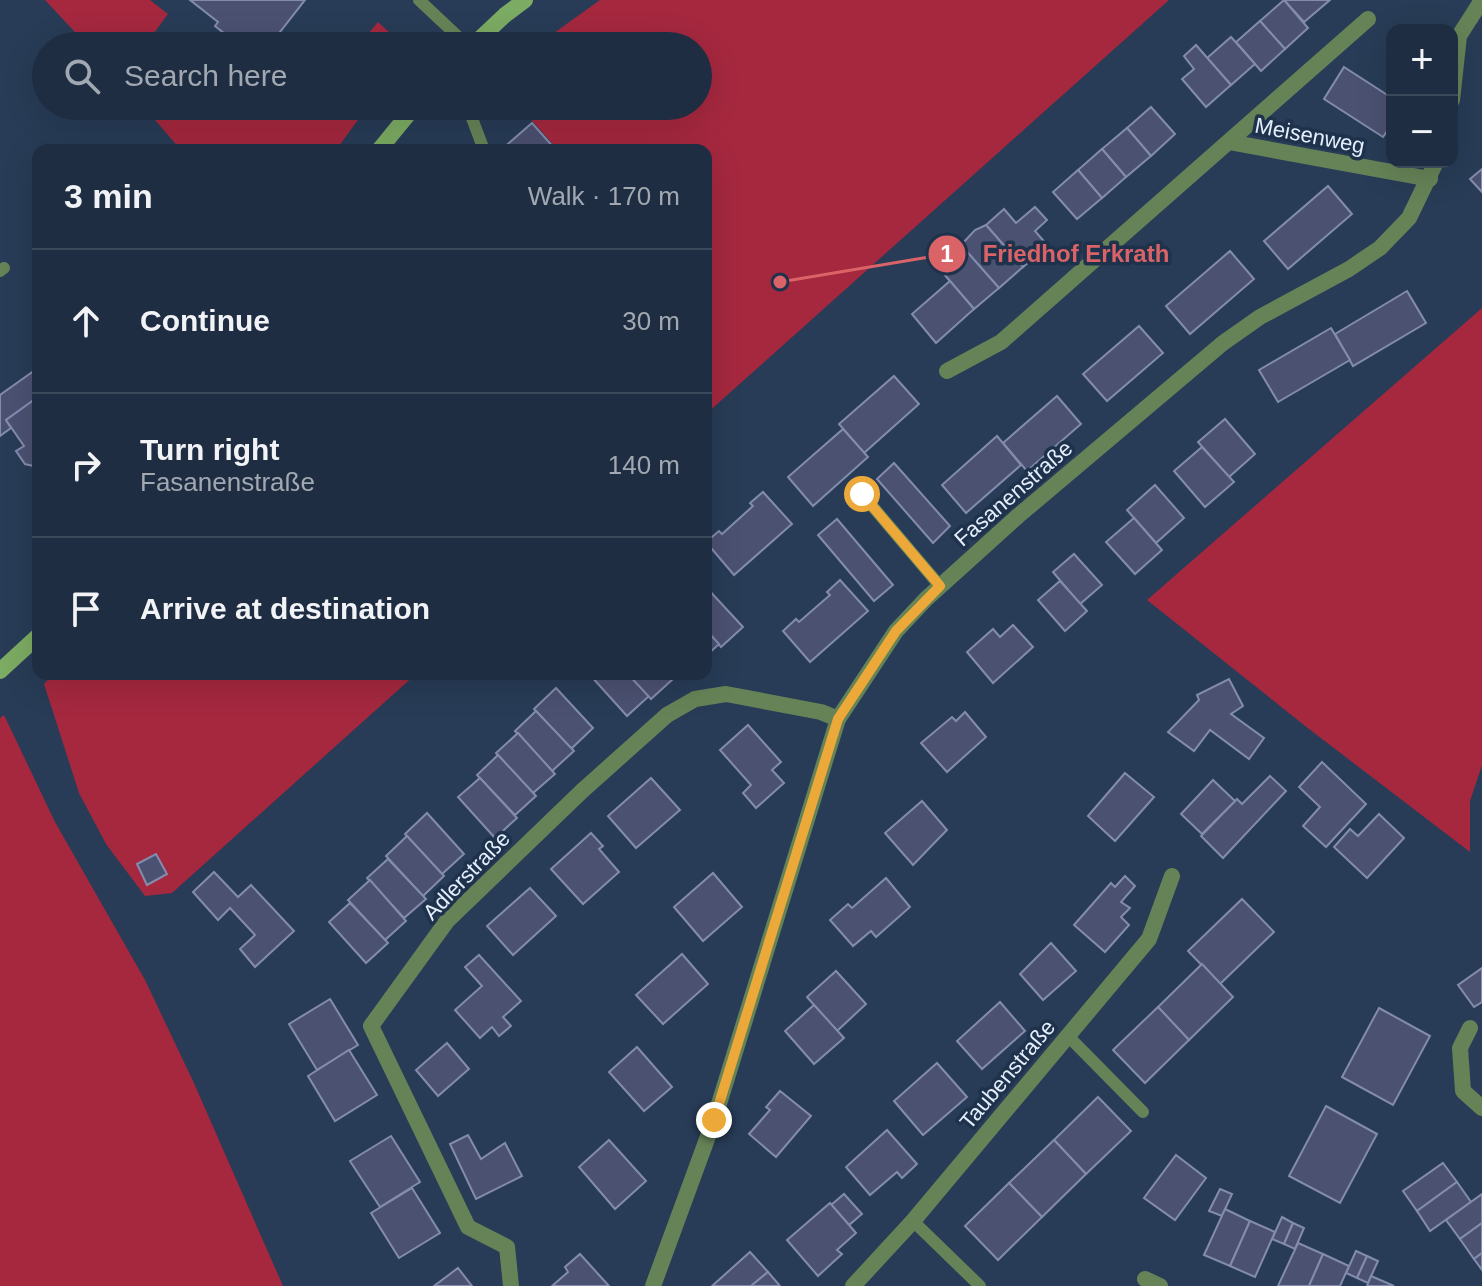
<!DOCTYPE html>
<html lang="en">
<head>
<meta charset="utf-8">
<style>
	body { margin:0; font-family:Helvetica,sans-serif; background:#2b394c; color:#f1f3f6 }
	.controls { position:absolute; right:24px; top:24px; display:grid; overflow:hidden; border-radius:16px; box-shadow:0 8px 32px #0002 }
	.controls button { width:72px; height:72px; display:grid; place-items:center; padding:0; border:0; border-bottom:2px solid #3c495a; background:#1e2d41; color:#f1f3f6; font:40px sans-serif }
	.stop { position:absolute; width:24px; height:24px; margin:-18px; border:6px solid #eca93a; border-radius:50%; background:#fff }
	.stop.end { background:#eca93a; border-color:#fff; box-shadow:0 2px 8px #0008 }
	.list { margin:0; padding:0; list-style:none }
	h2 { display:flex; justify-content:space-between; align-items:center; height:104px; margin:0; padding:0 32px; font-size:34px }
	h2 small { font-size:26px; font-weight:400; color:#a1a8b1 }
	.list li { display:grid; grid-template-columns:52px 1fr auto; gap:24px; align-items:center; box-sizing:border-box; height:144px; padding:0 32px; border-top:2px solid #3c495a }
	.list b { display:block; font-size:30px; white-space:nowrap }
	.list p { margin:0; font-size:26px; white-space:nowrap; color:#a1a8b1 }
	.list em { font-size:26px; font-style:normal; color:#a1a8b1 }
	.icon { flex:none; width:44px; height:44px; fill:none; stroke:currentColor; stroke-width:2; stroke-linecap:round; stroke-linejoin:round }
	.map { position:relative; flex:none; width:1482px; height:1286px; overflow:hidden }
	.search { position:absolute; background:#1e2d41; box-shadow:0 8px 32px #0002; left:32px; top:32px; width:680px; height:88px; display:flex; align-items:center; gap:20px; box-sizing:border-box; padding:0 28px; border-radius:44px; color:#a1a8b1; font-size:30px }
	.panel { position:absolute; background:#1e2d41; box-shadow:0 8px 32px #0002; left:32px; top:144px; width:680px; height:536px; border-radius:16px }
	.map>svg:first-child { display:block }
	.green { fill:#a5283f }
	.building { fill:#4b5171; stroke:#848cae; stroke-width:2 }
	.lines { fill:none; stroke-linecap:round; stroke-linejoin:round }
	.lane { stroke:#668357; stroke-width:12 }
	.street { stroke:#668357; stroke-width:16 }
	.secondary { stroke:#7cab63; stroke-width:16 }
	.route { stroke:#eca93a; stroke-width:10 }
	.labels { text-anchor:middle; stroke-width:7; stroke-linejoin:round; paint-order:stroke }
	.street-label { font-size:22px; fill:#e4eefc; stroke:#1e324c }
	.leader { fill:none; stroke:#da6368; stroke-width:3 }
	.callout-dot { fill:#da6368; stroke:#1e324c; stroke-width:3 }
	.mark-label { font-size:24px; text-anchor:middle; font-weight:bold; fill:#fff }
	.callout-label { font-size:24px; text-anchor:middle; font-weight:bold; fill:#da6368; stroke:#1e324c; stroke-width:7; stroke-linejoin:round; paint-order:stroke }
</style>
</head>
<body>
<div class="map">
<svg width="1482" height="1286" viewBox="0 0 1482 1286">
	<rect width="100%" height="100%" fill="#283c57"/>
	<g class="green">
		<polygon points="45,0 150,0 168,14 154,33 170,46 88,46"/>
		<polygon points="600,0 1169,0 706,414 706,150 558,150 519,106 698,106 698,46 536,46"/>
		<polygon points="378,22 404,46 358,46"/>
		<polygon points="143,106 281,106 298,119 309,106 368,106 336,150 181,150"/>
		<polygon points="1482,308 1482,765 1470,801 1470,852 1309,729 1147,600"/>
		<polygon points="53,674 416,674 172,893 145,896 106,844 79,793 44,684"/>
		<polygon points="4,715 55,822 145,980 193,1081 283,1286 0,1286 0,718"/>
	</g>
	<g class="building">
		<polygon points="190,0 305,0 269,46 240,46 215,26 218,22"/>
		<polygon points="1284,0 1330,0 1304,22"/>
		<polygon points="1284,0 1308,28 1285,49 1260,21"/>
		<polygon points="1260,21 1285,49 1261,71 1236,42"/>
		<polygon points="1231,37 1255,64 1231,85 1207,58"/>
		<polygon points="1196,45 1231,85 1206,107 1182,79 1194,69 1184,56"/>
		<polygon points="1344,67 1392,98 1392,124 1383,137 1324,99"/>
		<polygon points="1151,107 1175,134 1151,156 1127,128"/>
		<polygon points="532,123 556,150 501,150"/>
		<polygon points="1127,128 1151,156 1126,177 1102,149"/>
		<polygon points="1102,149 1126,177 1102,198 1078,170"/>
		<polygon points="1482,169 1482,192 1470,179"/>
		<polygon points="1078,170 1102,198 1077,219 1053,192"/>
		<polygon points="1328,186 1352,214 1288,269 1264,241"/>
		<polygon points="1035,207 1047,220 1035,231 1048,246 1023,267 986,225 1004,209 1016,223"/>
		<polygon points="986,225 1023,267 999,288 961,245 975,230"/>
		<polygon points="961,245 999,288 974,309 937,266"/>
		<polygon points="1230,251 1254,279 1190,334 1166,306"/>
		<polygon points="950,281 974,309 936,343 912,314"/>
		<polygon points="1407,291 1426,323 1353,366 1335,334"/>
		<polygon points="1139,326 1163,353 1107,401 1083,374"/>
		<polygon points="1331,328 1350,360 1278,402 1259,370"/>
		<polygon points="38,368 38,397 6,420 11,428 0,436 0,395"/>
		<polygon points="894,376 919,404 864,453 839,424"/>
		<polygon points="1057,396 1081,424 1027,471 1003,443"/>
		<polygon points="38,397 38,463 33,466 25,464 16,451 24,446 6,420"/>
		<polygon points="1225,419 1255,454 1229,477 1198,442"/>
		<polygon points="843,429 868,457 813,506 788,477"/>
		<polygon points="997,436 1021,465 966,513 942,485"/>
		<polygon points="1202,447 1234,482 1205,507 1174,471"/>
		<polygon points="894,463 950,526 933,543 877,479"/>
		<polygon points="1155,485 1184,518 1156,543 1127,510"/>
		<polygon points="763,492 792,524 734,575 706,542 719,531 722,534 753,506 750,503"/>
		<polygon points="1134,518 1162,550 1135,574 1106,542"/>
		<polygon points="837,519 893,585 874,601 818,535"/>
		<polygon points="1074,554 1102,585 1080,604 1053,572"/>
		<polygon points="840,580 868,611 810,662 783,631 796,619 799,622 830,595 827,592"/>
		<polygon points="1060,581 1087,611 1065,631 1038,600"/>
		<polygon points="706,587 743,627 721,647 706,630"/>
		<polygon points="1013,625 1033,647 993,683 967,652 993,629 1000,637"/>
		<polygon points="706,630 719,644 706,656"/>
		<polygon points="591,674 628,674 649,696 627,716 590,675"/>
		<polygon points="628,674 668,674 673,679 651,699"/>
		<polygon points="1229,679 1243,706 1231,714 1264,738 1249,759 1210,730 1194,751 1168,732 1199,700 1197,695"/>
		<polygon points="556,688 593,728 571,749 534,709"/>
		<polygon points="536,711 574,751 552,771 515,731"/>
		<polygon points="965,712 986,737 947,772 921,743 952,717 956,721"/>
		<polygon points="748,725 781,762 772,770 784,783 756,808 743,793 751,785 720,750"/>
		<polygon points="518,733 555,774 533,793 496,753"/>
		<polygon points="498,755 536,796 515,815 477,775"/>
		<polygon points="1322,762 1366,804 1326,847 1303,826 1320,807 1299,787"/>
		<polygon points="1125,773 1154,797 1115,841 1088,816"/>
		<polygon points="1270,776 1286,791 1223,858 1201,836 1237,799 1242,804"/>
		<polygon points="480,778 517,818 495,838 458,797"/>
		<polygon points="651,778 680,810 636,848 608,816"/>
		<polygon points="1213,780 1235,801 1202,834 1181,814"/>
		<polygon points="922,801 947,830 913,865 885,833"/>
		<polygon points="427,813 464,854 442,874 405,834"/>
		<polygon points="1379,814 1404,838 1367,878 1334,847 1350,829 1358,836"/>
		<polygon points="591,833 603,846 599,849 619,872 583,904 551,869"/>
		<polygon points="407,836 444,876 423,896 386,856"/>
		<polygon points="156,854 167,874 147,885 137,864"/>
		<polygon points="388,859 426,899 404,918 367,878"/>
		<polygon points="214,872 238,897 251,885 294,931 255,967 240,949 255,935 230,908 218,920 193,892"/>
		<polygon points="713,873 742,907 703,941 674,907"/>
		<polygon points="1125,876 1135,886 1121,902 1130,908 1121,917 1129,925 1105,952 1074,925 1111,883 1115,887"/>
		<polygon points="886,878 910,907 876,937 871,931 853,946 830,920 848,904 852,908"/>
		<polygon points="370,880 406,921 385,940 348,900"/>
		<polygon points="530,888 556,916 513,955 487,926"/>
		<polygon points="1242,899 1274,932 1220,984 1188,951"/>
		<polygon points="350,903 388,943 366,963 329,922"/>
		<polygon points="1051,943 1076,971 1043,1000 1020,974"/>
		<polygon points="682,954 708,984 663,1024 636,995"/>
		<polygon points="479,955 521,1001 503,1017 511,1026 499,1036 492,1027 480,1038 455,1010 482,986 465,967"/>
		<polygon points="1202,964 1233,997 1189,1040 1158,1007"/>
		<polygon points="1482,968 1482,1002 1474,1007 1458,985"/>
		<polygon points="836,971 866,1004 837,1031 807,997"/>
		<polygon points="330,999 358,1045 317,1070 289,1024"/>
		<polygon points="1000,1002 1025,1031 982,1069 957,1041"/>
		<polygon points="814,1005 844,1038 814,1064 785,1031"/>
		<polygon points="1158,1007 1189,1040 1145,1083 1113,1050"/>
		<polygon points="1379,1008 1430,1036 1393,1105 1342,1077"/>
		<polygon points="447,1043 469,1069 438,1096 416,1070"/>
		<polygon points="637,1047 672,1087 644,1111 609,1072"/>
		<polygon points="349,1050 377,1095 335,1121 308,1076"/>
		<polygon points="937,1063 967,1097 923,1135 894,1101"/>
		<polygon points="780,1091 811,1116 776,1157 749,1134 770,1110 766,1107"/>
		<polygon points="1098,1097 1131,1131 1086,1174 1054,1140"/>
		<polygon points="1326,1106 1377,1134 1340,1203 1289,1176"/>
		<polygon points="887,1130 917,1164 902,1178 897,1172 870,1195 846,1167"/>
		<polygon points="468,1135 481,1159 505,1143 522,1176 476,1199 450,1144"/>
		<polygon points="391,1136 420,1182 380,1207 350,1161"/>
		<polygon points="609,1140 646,1181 615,1209 579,1167"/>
		<polygon points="1054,1140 1086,1174 1042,1217 1009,1183"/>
		<polygon points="1176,1155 1206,1178 1175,1220 1144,1198"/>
		<polygon points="1443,1163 1457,1182 1417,1211 1403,1191"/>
		<polygon points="1457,1182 1471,1202 1430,1231 1417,1211"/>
		<polygon points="1009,1183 1042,1217 998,1260 965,1226"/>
		<polygon points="412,1188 440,1233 399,1258 371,1213"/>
		<polygon points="1220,1189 1232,1194 1222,1216 1209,1211"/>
		<polygon points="844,1194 862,1214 849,1225 831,1205"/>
		<polygon points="1482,1194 1482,1223 1460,1239 1446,1220"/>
		<polygon points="830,1203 856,1233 837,1250 842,1254 818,1276 787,1240"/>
		<polygon points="1225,1209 1250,1221 1230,1266 1204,1255"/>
		<polygon points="1282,1217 1293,1223 1284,1244 1272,1239"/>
		<polygon points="1250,1221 1275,1232 1255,1277 1230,1266"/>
		<polygon points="1293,1223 1304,1228 1295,1249 1284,1244"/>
		<polygon points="1482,1223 1482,1253 1474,1259 1460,1239"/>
		<polygon points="1298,1243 1323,1254 1309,1286 1278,1286"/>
		<polygon points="1356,1251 1367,1256 1357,1278 1346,1273"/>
		<polygon points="750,1252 768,1272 751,1286 712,1286"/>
		<polygon points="1482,1253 1482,1270 1474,1259"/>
		<polygon points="580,1254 609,1286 552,1286 568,1272 565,1267"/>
		<polygon points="1323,1254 1349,1266 1340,1286 1309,1286"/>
		<polygon points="1367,1256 1378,1261 1368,1283 1357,1278"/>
		<polygon points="458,1268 472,1286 434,1286"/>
		<polygon points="768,1272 780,1286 751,1286"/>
		<polygon points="1371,1276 1394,1286 1367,1286"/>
	</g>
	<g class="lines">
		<g class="lane">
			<polyline points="419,0 468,46"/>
			<polyline points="463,106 470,113 484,150"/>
			<polyline points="0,271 4,268"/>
			<polyline points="862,494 940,586"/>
			<polyline points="1068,1036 1143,1112"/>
			<polyline points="913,1221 980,1286"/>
		</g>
		<g class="street">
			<polyline points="1452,100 1459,36 1482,0"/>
			<polyline points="1229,142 1430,179"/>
			<polyline points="947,371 1001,342 1368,19"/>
			<polyline points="1470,1028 1460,1048 1463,1091 1482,1108"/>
			<polyline points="1145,1279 1160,1286"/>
			<polyline points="511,1286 507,1247 468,1227 371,1026 447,921 582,791 667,715 695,699 726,694 821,712 838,719"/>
			<polyline points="653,1286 714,1120 838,719 896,631 926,599 1018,516 1223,343 1260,317 1349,269 1380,248 1409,218 1436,162"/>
			<polyline points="853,1286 913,1221 1149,939 1172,876"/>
		</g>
		<g class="secondary">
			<polyline points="472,46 505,15 525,0"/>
			<polyline points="379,150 415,106"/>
			<polyline points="0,671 38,636"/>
		</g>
	</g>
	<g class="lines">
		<polyline class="route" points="714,1120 838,719 896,631 940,586 862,494"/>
	</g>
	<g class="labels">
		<g class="street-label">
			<text transform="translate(1310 135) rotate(11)" y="8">Meisenweg</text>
			<text transform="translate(1013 493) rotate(-41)" y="8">Fasanenstraße</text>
			<text transform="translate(466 875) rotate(-46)" y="8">Adlerstraße</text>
			<text transform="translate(1007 1074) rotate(-50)" y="8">Taubenstraße</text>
		</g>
	</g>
	<path class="leader" d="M780 282L947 254"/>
	<g class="callout-dot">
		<circle cx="780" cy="282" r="8"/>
		<circle cx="947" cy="254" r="20"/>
	</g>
	<g class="mark-label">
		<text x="947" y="262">1</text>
	</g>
	<g class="callout-label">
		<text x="1076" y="262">Friedhof Erkrath</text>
	</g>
</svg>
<div class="controls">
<button>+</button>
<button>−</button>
</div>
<div class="stop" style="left:862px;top:494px"></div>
<div class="stop end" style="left:714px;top:1120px"></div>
<div class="search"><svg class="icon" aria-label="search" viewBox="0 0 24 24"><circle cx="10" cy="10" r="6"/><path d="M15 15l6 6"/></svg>Search here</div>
<section class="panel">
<h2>3 min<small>Walk · 170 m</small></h2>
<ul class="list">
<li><svg class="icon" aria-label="ahead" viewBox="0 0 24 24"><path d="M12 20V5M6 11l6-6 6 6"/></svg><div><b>Continue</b></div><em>30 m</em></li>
<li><svg class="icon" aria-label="right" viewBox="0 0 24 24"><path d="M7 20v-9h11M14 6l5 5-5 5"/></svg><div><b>Turn right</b><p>Fasanenstraße</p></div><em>140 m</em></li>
<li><svg class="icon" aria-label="arrive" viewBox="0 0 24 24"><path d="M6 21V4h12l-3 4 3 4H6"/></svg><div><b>Arrive at destination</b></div></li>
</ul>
</section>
</div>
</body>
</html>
